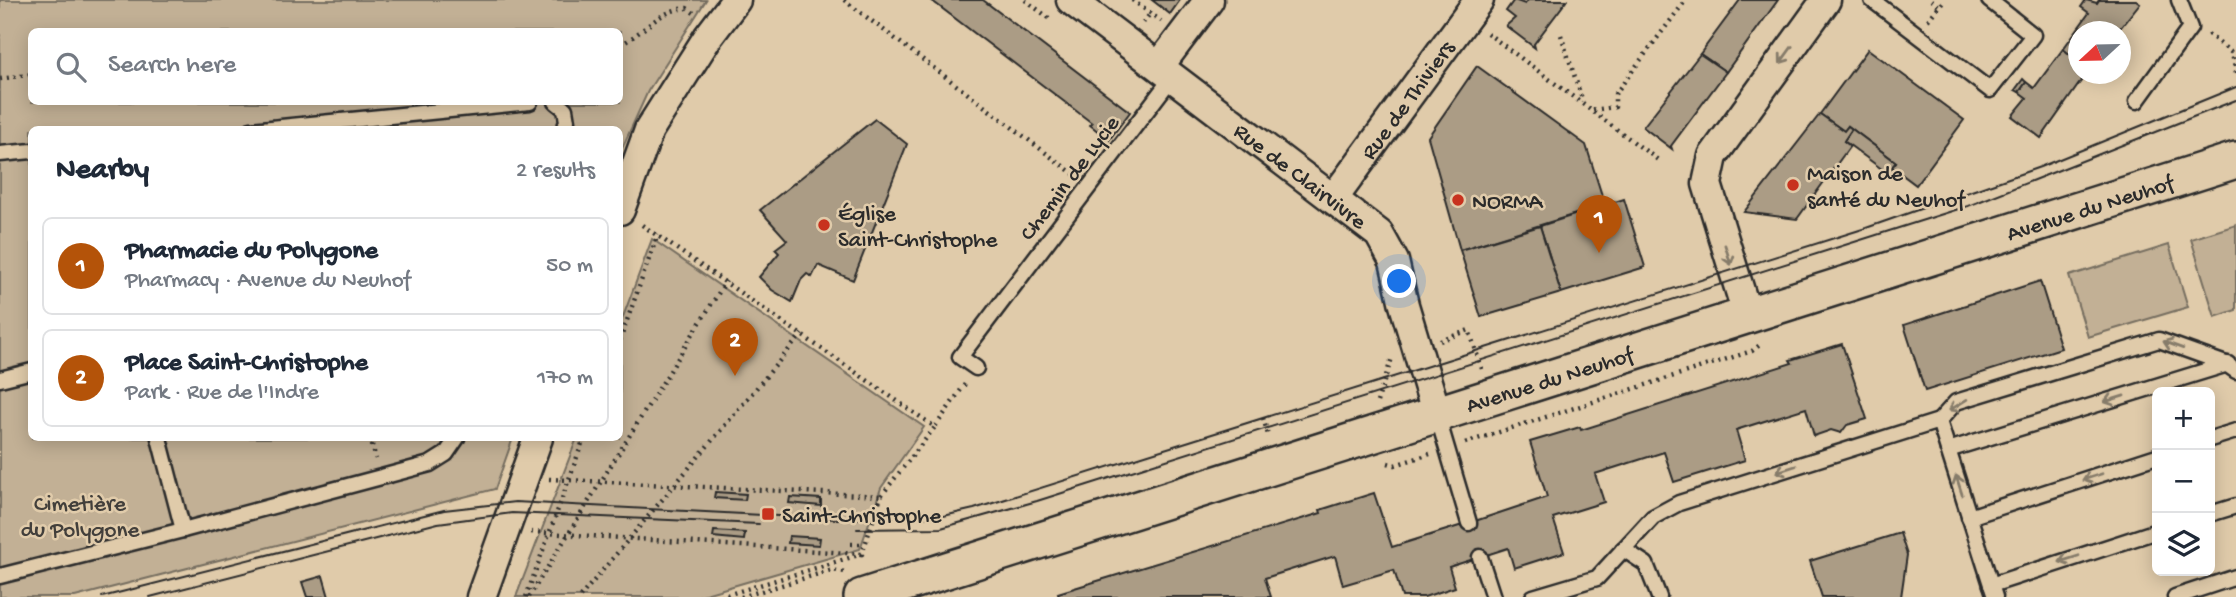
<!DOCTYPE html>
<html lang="en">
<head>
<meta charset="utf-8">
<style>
	body { margin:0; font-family:"Gochi Hand",sans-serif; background:#f6f6f7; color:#1f2937 }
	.controls { position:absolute; right:21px; bottom:21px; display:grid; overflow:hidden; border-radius:10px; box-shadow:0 4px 18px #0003 }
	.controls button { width:63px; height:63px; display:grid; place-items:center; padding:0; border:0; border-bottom:2px solid #e0e1e3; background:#fff; color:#1f2937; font:35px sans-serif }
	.compass { position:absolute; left:2068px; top:21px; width:63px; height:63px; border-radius:50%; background:#fff; box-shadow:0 4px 18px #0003; rotate:248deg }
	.you { position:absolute; left:1400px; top:282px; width:24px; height:24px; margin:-18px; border:5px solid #fff; border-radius:50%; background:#1a73e8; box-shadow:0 0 0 10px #1a73e833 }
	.badge { display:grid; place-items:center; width:46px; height:46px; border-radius:50%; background:#b45309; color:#fff; font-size:23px; font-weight:700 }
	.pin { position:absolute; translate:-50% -58px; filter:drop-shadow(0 2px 4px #0008) }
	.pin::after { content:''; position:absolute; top:37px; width:24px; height:21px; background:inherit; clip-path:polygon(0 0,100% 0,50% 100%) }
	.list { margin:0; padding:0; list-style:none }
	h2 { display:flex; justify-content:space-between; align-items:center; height:91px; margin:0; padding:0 28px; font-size:30px }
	h2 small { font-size:23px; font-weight:400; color:#747a83 }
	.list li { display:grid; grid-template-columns:46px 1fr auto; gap:21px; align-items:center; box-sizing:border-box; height:98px; margin:0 14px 14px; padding:0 14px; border:2px solid #e0e1e3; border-radius:10px }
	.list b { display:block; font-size:26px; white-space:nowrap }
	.list p { margin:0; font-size:23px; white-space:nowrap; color:#747a83 }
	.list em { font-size:23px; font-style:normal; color:#747a83 }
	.icon { flex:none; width:38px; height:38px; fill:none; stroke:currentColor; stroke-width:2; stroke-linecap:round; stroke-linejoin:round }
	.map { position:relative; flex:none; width:2236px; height:597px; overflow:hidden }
	.search { position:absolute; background:#fff; box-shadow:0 4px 18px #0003; left:28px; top:28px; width:595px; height:77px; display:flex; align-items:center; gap:18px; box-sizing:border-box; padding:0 24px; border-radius:10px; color:#747a83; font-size:26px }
	.panel { position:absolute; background:#fff; box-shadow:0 4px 18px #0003; left:28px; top:126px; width:595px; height:315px; border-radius:10px }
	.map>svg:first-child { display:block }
	.green { fill:#c2b095; stroke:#766e60; stroke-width:2; fill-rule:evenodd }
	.building { fill:#ab9c85; stroke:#2b2b2b; stroke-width:2 }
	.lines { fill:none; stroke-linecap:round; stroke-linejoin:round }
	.service-casing { stroke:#2b2b2b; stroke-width:19 }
	.minor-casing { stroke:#2b2b2b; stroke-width:33 }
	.tertiary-casing { stroke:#2b2b2b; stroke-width:40 }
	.path { stroke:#2b2b2b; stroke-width:4.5; stroke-dasharray:2 5; stroke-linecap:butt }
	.service { stroke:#e0cbaa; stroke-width:14 }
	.minor { stroke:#e0cbaa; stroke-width:28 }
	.tertiary { stroke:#e0cbaa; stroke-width:35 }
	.tram { stroke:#2b2b2b; stroke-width:2 }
	.oneway { stroke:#867b6a }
	.poi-dot { fill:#c8321e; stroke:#e0cbaa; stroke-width:2.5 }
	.labels { text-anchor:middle; stroke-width:5; stroke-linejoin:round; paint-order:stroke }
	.street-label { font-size:23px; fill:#2b2b2b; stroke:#e0cbaa }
	.poi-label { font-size:23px; fill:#2b2b2b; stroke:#e0cbaa; text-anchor:start }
	.park-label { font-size:23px; fill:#423f3b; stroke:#e0cbaa }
</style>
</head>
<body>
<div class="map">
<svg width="2236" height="597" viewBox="0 0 2236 597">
	<rect width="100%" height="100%" fill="#e0cbaa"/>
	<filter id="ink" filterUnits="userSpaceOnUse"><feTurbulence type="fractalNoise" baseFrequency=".0143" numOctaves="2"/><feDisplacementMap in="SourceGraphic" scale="14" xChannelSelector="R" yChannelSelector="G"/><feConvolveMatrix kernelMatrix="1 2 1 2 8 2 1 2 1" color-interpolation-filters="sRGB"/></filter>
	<g filter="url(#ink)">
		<g class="green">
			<path d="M 0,0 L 706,0 L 648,91 L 620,153 L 620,130 L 32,130 L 32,438 L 513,438 L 495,489 L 75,597 L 0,597 ZM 32,32 L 620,32 L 620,102 L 32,102 Z"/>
			<polygon points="2236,225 2236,310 2215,317 2191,239"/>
			<polygon points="652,239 924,427 881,488 860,549 695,597 516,597 577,438 620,438 620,325"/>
			<polygon points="2169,245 2188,307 2088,337 2069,276"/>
		</g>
		<g class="building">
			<polygon points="931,0 983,0 1130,112 1109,140 1090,125 1092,123"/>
			<polygon points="1152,0 1180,0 1170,14"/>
			<polygon points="1514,0 1525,4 1528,0 1567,0 1534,44 1535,48 1506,26 1515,18 1506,11"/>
			<polygon points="1740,0 1778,0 1726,72 1700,54"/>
			<polygon points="2086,0 2097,3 2099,0 2136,0 2140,3 2117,32 2078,32 2078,61 2063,49 2089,13 2081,7"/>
			<polygon points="1868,49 1964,120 1916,185 1892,167 1896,162 1848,126 1844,131 1820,114"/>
			<polygon points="2063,49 2078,61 2078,74 2086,74 2041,138 2012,116 2027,98 2019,92 2026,82 2034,88"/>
			<polygon points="1700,54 1726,72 1671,146 1672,149 1643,127"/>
			<polygon points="1477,66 1586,145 1605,205 1460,250 1428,137"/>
			<polygon points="2023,79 2026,82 2019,92 2015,90"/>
			<polygon points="1820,114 1844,131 1848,126 1852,129 1844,141 1850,146 1797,219 1744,212"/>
			<polygon points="875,119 907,144 853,280 818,265 812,277 807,274 801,280 792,302 772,290 759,277 779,253 775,249 787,240 760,210"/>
			<polygon points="1852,129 1896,162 1887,173 1844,141"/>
			<polygon points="1624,199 1645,267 1561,293 1540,226"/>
			<polygon points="1540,226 1561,293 1481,317 1460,250"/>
			<polygon points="2040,281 2061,348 1925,391 1904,325"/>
			<polygon points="1842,344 1867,419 1847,425 1841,433 1831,430 1814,436 1806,408 1736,430 1745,460 1674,482 1664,452 1595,474 1604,502 1553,518 1564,552 1514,568 1508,548 1449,567 1455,587 1424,597 1402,597 1394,570 1343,585 1335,556 1265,578 1271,597 1059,597 1058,593 1321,513 1320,510 1374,493 1392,547 1469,523 1547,497 1530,442 1580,427 1581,430 1792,363 1790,360"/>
			<polygon points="715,492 746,494 745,500 714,498"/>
			<polygon points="790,497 821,499 821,506 789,503"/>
			<polygon points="714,531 745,533 744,540 713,537"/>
			<polygon points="1900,533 1907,555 1901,597 1822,597 1810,561"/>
			<polygon points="789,536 820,538 819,545 788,543"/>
			<polygon points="323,576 329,597 307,597 302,582"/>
		</g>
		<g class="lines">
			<g class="service-casing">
				<g id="service">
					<polyline points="1872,0 1990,90 2033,35 1989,0"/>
					<polyline points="2137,101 2190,28 2179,0"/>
					<polyline points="556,102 565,109 567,121 564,130"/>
					<polyline points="251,130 530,102"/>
					<polyline points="0,154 32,151"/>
					<polyline points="976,368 960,357 1173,76"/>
					<polyline points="0,379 32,371"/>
					<polyline points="1437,415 1469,523"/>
					<polyline points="1939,421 1956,402 2159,340 2226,364 2236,371"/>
					<polyline points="159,438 183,530 430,464 446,454 457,438"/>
					<polyline points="2210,439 2236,431"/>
					<polyline points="1948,450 2228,364"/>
					<polyline points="2210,514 2236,506"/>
					<polyline points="1969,517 2157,456"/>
					<polyline points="1623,549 1646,564 1659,597"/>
					<polyline points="1480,557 1493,597"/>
					<polyline points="0,576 183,530"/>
					<polyline points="1991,585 2157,531"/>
					<polyline points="1533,597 1597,578 1653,517 1679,503 1939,421 1995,597"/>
					<polyline points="2175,597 2236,577"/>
				</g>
			</g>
			<g class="minor-casing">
				<g id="minor">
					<path id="s1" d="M 1071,0 L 1379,234 L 1394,261 L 1404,305 L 1437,415"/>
					<polyline points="1160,65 1209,0"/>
					<path id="s2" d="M 1333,199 L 1479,0"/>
					<polyline points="620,210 649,130 708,37 736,0"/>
					<polyline points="1748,317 1707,184 1713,156 1826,0"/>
					<polyline points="481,597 538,438"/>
				</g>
			</g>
			<g class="tertiary-casing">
				<g id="tertiary">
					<path id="s3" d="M 862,597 L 2236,160"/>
				</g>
			</g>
			<g class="path">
				<polyline points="844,0 1075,175"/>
				<polyline points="1025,0 1049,18"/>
				<polyline points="1132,0 1161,21"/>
				<polyline points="1931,0 1939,6"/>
				<polyline points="1928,20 1944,0"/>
				<polyline points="1143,23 1150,14"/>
				<polyline points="1487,33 1658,160"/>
				<polyline points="2208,34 2232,53 2236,74"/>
				<polyline points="1561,35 1583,102"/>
				<path d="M 620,45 C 645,32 658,10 687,8 L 694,13"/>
				<polyline points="0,79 32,74"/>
				<polyline points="1593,110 1615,107 1615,94 1686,0"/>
				<polyline points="642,225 935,427 965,384"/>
				<polyline points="620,340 658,234"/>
				<polyline points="1440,341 1469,330 1482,369"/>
				<polyline points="1377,402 1392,358"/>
				<polyline points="1263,418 1269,438"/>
				<polyline points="370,438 376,459"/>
				<polyline points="1465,443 1752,351 1761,344"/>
				<polyline points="1388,463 1395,465 1430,454"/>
				<polyline points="549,479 881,496"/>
				<polyline points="531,532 862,554"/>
				<polyline points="851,544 865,544"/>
				<polyline points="526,597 584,438"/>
				<polyline points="529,597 726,281"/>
				<polyline points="580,597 802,334"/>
				<polyline points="720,597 862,554 881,496 935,427"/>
				<polyline points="741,597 832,570 845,572"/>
			</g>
			<use href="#service" class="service"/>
			<use href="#minor" class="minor"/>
			<use href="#tertiary" class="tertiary"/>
			<g class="tram">
				<polyline points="857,529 941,528 1037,501 1968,206 2236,100"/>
				<polyline points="102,597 444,510 515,502 836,519 939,517 974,509 1866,228 2040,167 2236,87"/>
				<polyline points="150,597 438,523 512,513 759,524"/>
			</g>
		</g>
		<defs><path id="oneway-shaft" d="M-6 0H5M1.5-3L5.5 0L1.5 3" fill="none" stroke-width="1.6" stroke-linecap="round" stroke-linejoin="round" transform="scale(1.75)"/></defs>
		<g class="oneway">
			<use href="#oneway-shaft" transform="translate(1786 55) rotate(126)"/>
			<use href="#oneway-shaft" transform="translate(1728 255) rotate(73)"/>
			<use href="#oneway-shaft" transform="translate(2173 345) rotate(-160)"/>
			<use href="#oneway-shaft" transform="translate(2114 399) rotate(163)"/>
			<use href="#oneway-shaft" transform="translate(1958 405) rotate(148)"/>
			<use href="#oneway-shaft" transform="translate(1786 469) rotate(162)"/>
			<use href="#oneway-shaft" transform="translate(2092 477) rotate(162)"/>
			<use href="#oneway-shaft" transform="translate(1959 485) rotate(-108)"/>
			<use href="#oneway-shaft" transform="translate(2069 559) rotate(162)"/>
		</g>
	</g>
	<g class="poi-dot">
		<circle cx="1793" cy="185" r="7"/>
		<circle cx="1458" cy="200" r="7"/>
		<circle cx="824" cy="225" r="7"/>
		<rect x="761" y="507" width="14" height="14" rx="3.5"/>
	</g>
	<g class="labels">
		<g class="street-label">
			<text dy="8" stroke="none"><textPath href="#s2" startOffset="124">Rue de Thiviers</textPath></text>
			<text dy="8" stroke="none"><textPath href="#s1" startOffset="289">Rue de Clairvivre</textPath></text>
			<text transform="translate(1068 177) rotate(-53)" y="8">Chemin de Lycie</text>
			<text dy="8" stroke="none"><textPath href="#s3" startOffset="1288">Avenue du Neuhof</textPath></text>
			<text dy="8" stroke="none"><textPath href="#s3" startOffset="721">Avenue du Neuhof</textPath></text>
		</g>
		<g class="poi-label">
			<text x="1807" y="180">Maison de<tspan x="1807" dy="26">santé du Neuhof</tspan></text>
			<text x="1472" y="208">NORMA</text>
			<text x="838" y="220">Église<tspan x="838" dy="26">Saint-Christophe</tspan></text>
			<text x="782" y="522">Saint-Christophe</text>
		</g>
		<g class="park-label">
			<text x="80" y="510">Cimetière<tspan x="80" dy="26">du Polygone</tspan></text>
		</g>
	</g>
</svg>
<div class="controls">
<button>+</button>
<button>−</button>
<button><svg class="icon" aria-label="layers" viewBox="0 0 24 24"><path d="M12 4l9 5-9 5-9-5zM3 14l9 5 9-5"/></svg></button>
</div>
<svg class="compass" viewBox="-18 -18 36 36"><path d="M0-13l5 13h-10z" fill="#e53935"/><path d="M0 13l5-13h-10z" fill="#747a83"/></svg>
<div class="you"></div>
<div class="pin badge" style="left:1599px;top:253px">1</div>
<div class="pin badge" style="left:735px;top:376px">2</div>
<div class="search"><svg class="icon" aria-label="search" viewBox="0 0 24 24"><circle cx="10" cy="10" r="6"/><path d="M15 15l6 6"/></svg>Search here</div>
<section class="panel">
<h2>Nearby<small>2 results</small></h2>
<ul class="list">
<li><span class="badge">1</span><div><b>Pharmacie du Polygone</b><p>Pharmacy · Avenue du Neuhof</p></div><em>50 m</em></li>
<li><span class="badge">2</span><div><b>Place Saint-Christophe</b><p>Park · Rue de l'Indre</p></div><em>170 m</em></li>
</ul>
</section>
</div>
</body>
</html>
